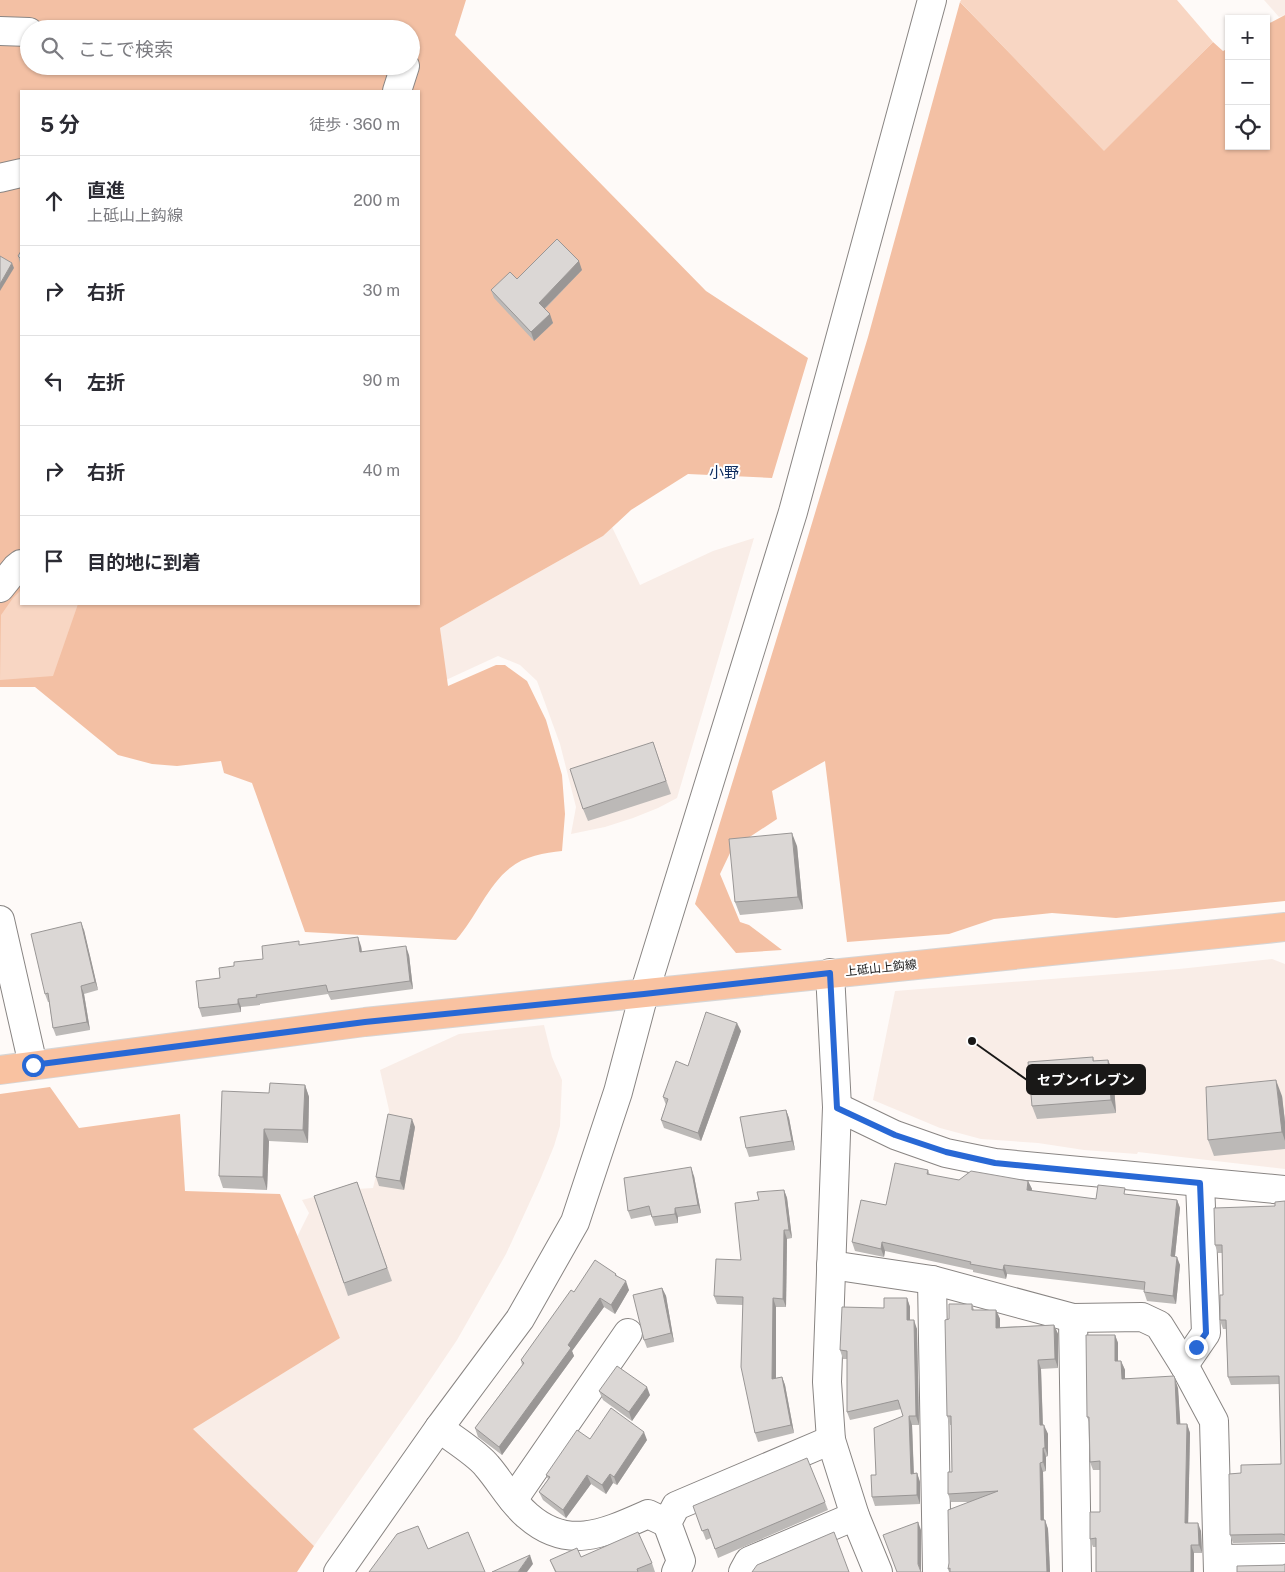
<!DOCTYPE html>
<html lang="ja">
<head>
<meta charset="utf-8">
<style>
	body { margin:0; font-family:"Public Sans","Noto Sans JP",sans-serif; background:#f2f2f3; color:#2b2b33 }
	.controls { position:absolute; right:15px; top:15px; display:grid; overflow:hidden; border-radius:0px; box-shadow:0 1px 4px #0004 }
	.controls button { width:45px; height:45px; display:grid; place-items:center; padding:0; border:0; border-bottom:1px solid #e1e1e2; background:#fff; color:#2b2b33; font:25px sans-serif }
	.stop { position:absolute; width:15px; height:15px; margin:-11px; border:4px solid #2868d5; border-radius:50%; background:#fff }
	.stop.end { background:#2868d5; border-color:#fff; box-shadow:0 1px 5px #0008 }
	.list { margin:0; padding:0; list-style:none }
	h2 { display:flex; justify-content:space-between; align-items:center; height:65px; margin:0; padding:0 20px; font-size:21px }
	h2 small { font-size:16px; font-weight:400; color:#7c7c81 }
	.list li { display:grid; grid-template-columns:32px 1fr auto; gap:15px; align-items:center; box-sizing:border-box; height:90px; padding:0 20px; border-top:1px solid #e1e1e2 }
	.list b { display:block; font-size:19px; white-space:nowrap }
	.list p { margin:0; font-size:16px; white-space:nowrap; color:#7c7c81 }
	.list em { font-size:16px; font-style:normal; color:#7c7c81 }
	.icon { flex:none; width:28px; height:28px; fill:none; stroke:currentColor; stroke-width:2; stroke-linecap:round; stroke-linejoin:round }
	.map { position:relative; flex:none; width:1285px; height:1572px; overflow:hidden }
	.search { position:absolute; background:#fff; box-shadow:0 1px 4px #0004; left:20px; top:20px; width:400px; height:55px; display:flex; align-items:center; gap:12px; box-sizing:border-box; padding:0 18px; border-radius:28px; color:#7c7c81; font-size:19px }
	.panel { position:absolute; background:#fff; box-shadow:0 1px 4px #0004; left:20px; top:90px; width:400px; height:515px; border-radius:0px }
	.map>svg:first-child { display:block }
	.built { fill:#f9ede7 }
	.green { fill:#f3c0a4; fill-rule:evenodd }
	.water { fill:#f8d6c3 }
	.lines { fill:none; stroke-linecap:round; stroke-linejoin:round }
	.minor-casing { stroke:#898583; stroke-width:30 }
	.major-casing { stroke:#d6d5d5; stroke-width:30 }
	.minor { stroke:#fff; stroke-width:28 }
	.major { stroke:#f9c2a1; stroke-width:28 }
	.wall { fill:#bcb9b7 }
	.shaded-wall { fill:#999695 }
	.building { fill:#dbd7d5; stroke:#999695 }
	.route { stroke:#2868d5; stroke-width:6 }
	.labels { text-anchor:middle; stroke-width:4; stroke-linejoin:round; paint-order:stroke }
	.street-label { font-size:12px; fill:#191817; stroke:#fff }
	.quarter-label { font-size:15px; fill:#0b2a5e; stroke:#fff }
	.leader { fill:none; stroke:#191817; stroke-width:2 }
	.callout-dot { fill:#191817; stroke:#fff; stroke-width:2 }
	.callout { fill:#191817; stroke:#191817; stroke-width:2 }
	.callout-label { font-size:14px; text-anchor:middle; font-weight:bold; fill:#fff }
</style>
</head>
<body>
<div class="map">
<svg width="1285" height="1572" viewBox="0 0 1285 1572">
	<rect width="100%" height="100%" fill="#fefaf8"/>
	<g class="built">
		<polygon points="1264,0 1285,0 1285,15 1279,17"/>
		<polygon points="612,527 640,585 713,551 754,538 677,798 658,808 633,818 605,827 571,834 576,807 560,744 537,681 520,665 498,656 446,680 440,628 603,536"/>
		<polygon points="1272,959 1285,964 1285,1169 1138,1152 1137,1154 1084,1150 1038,1143 981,1139 940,1128 873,1100 895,991 1179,969"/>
		<polygon points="544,1025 552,1057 562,1080 560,1126 554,1146 540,1180 506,1254 457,1340 422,1392 314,1546 192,1429 340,1338 297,1237 309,1213 302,1200 341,1190 373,1188 389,1122 389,1110 380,1070 459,1034"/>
	</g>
	<g class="green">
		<path d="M 0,0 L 466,0 L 455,35 L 706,291 L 808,358 L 772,478 L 688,474 L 631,510 L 603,536 L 440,628 L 448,686 L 496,665 L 505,665 L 527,681 L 546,720 L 562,775 L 565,814 L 562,851 C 545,853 524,856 510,868 C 488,885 475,919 456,940 L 305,932 L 252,783 L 224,773 L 221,761 L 177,766 L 152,764 L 118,755 L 35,687 L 0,687 ZM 29,29 L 411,29 L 411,66 L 29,66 ZM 21,91 L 419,91 L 419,604 L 21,604 Z"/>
		<polygon points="960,2 1104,150 1213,42 1223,51 1229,48 1229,146 1266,146 1266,25 1285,15 1285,901 1116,918 1052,913 994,919 949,934 847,942 825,761 772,791 777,819 736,846 730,853 720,874 740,922 749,925 782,950 736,953 695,904 803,553 868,337"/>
		<polygon points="50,1087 79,1128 180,1114 185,1191 280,1194 340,1338 193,1429 314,1546 297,1572 0,1572 0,1094"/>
	</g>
	<g class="water">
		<polygon points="961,0 1177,0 1213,42 1104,151 960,2"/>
		<polygon points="21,590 21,604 78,604 53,676 0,680 1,615 13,598"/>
	</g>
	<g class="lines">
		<g class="minor-casing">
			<g id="minor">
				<polyline points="0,31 29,32"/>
				<polyline points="397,91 405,66"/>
				<polyline points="0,178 21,173"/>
				<polyline points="0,588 16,568 21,564"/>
				<polyline points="0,920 33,1065"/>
				<polyline points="830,973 837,1107 827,1382 831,1440 855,1516 878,1572"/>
				<polyline points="837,1107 895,1135 946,1153 995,1163 1285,1190"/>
				<polyline points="831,1265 932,1280 1073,1318 1142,1317 1159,1325 1184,1365 1214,1421 1218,1572"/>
				<polyline points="932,1280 937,1572"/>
				<polyline points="1073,1318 1077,1572"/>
				<polyline points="1184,1365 1206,1333 1200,1183"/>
				<path d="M 439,1428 C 452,1438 478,1454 487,1466 C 501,1482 511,1502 528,1516 C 568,1551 605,1533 648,1514 L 667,1523"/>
				<polyline points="513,1500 628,1333"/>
				<polyline points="1218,1559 1285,1558"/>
				<polyline points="338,1572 439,1428 520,1319 575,1222 618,1092 644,994 793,512 932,0"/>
				<polyline points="676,1572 681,1561 667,1523 676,1506 831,1440"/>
				<polyline points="743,1572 749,1561 855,1516"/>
			</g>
		</g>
		<g class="major-casing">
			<polyline id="major" points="0,1070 365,1022 1285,927"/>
		</g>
		<use href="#minor" class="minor"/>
		<use href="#major" class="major"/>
	</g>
	<g class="wall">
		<polygon points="21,251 21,266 18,256"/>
		<polygon points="582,270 545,309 553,323 534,341 494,298 491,290 517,279"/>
		<polygon points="653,742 671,794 588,821 583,809"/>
		<polygon points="797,846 803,909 740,915 735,902"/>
		<polygon points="84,930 98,990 84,994 90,1030 56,1036 53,1028 49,1002 48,1002 45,994"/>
		<polygon points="300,945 361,946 362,952 409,955 413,989 331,1000 328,994 260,1004 260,1005 241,1007 241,1012 202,1017 199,1008 220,978 234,966 263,959"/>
		<polygon points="741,1031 701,1141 664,1128 661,1120 666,1105 663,1097 688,1066"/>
		<polygon points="1093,1057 1094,1061 1108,1060 1113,1072 1116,1113 1037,1119 1032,1106"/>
		<polygon points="305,1085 309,1097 308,1143 269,1141 267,1190 223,1188 219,1176 269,1093"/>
		<polygon points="1282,1096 1285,1122 1285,1149 1214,1156 1208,1140"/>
		<polygon points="786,1110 789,1118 795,1150 749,1157 746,1148"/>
		<polygon points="415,1127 404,1190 379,1186 376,1177"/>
		<polygon points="928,1170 930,1175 959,1180 1028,1181 1032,1189 1031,1191 1096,1199 1127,1195 1177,1200 1180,1208 1175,1256 1180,1265 1176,1304 1147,1301 1144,1292 1144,1290 1007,1274 1006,1279 973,1272 973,1270 885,1251 884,1257 855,1251 852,1242"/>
		<polygon points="694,1176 701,1213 678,1217 678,1223 655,1226 651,1215 631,1219 628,1211"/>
		<polygon points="357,1182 392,1281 348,1296 314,1196"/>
		<polygon points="784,1190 787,1198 792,1238 787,1239 786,1307 776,1307 776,1378 782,1377 785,1385 794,1433 758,1442 755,1433 743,1305 717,1304 714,1296 741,1260 759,1200"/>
		<polygon points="1285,1201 1285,1542 1233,1543 1230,1535 1241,1473 1281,1464 1280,1384 1231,1385 1228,1377 1226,1329 1223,1329 1220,1320 1223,1295 1222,1253 1218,1253 1215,1245 1275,1206"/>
		<polygon points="616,1274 617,1276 629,1290 615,1314 604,1307 572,1351 574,1356 502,1455 478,1437 475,1428 522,1365 521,1360 574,1292"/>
		<polygon points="662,1288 666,1296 674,1342 647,1348 644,1340"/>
		<polygon points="907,1298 910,1307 910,1320 917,1329 919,1425 912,1425 914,1474 917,1473 920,1482 920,1504 875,1506 872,1497 876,1475 903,1416 901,1409 850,1420 847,1412 847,1359 843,1359 840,1350 884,1308"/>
		<polygon points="972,1304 974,1310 996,1310 1000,1319 1000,1327 1054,1325 1058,1334 1058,1368 1041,1369 1043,1425 1048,1434 1048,1456 1046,1457 1046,1471 1043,1472 1044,1520 1045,1520 1048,1529 1050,1572 949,1572 948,1569 970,1502 951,1502 948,1494 952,1472 951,1425 950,1425 947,1416 949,1319"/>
		<polygon points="1115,1335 1118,1343 1118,1361 1121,1361 1125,1370 1125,1378 1178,1388 1180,1424 1187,1424 1190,1433 1188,1523 1201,1531 1202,1553 1194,1553 1194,1572 1096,1572 1096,1547 1093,1547 1090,1539 1100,1512 1100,1470 1093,1470 1090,1462 1089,1422 1087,1417"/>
		<polygon points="599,1391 650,1395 632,1421 603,1400"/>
		<polygon points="590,1439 647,1440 617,1485 613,1483 606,1494 591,1484 566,1518 543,1500 539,1492 548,1479 546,1475"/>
		<polygon points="825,1502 828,1510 718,1558 711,1538 706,1540 693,1506"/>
		<polygon points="581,1557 652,1563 655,1572 555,1572 550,1560"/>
	</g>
	<g class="shaded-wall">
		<polygon points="579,261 582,270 542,311 539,303"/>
		<polygon points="12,263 14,268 0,291 0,284"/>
		<polygon points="550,314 553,323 534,341 531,332"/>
		<polygon points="792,833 797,846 803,909 798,897"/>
		<polygon points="81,922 84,930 98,990 95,982"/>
		<polygon points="358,937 361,946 363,960 360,952"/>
		<polygon points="406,946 409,955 413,989 410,981"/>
		<polygon points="81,986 84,994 90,1030 87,1022"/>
		<polygon points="238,999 241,1007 241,1012 238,1004"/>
		<polygon points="737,1023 741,1031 701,1141 698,1133"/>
		<polygon points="1108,1060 1113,1072 1116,1113 1111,1100"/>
		<polygon points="1276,1080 1282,1096 1285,1122 1285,1141 1282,1132"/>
		<polygon points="305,1085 309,1097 308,1143 303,1130"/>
		<polygon points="786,1110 789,1118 795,1150 792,1141"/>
		<polygon points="412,1119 415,1127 404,1190 400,1181"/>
		<polygon points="264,1129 269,1141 267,1190 263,1177"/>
		<polygon points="691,1167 694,1176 701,1213 698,1205"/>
		<polygon points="1028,1181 1032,1189 1030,1199 1027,1190"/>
		<polygon points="784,1190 787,1198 792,1238 789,1230"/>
		<polygon points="1177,1200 1180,1208 1174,1265 1171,1256"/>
		<polygon points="675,1208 678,1217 678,1223 675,1214"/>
		<polygon points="784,1230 787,1239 786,1307 783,1299"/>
		<polygon points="882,1242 885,1251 884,1257 881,1249"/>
		<polygon points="1177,1257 1180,1265 1176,1304 1173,1296"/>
		<polygon points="1004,1265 1007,1274 1006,1279 1003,1270"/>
		<polygon points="626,1281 629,1290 615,1314 611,1305"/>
		<polygon points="662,1288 666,1296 674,1342 671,1333"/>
		<polygon points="600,1298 604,1307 572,1351 574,1356 502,1455 499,1447 568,1345"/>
		<polygon points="773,1298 776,1307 776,1387 772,1379"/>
		<polygon points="907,1298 910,1307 910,1329 907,1320"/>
		<polygon points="996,1310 1000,1319 1000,1336 996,1328"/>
		<polygon points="914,1320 917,1329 919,1425 916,1416"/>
		<polygon points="1054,1325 1058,1334 1058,1368 1055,1359"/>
		<polygon points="1115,1335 1118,1343 1118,1370 1115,1361"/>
		<polygon points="1038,1360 1041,1369 1043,1434 1040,1425"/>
		<polygon points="1121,1361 1125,1370 1125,1387 1122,1379"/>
		<polygon points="782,1377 785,1385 794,1433 791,1425"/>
		<polygon points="1175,1379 1178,1388 1181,1433 1177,1424"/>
		<polygon points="647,1387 650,1395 632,1421 629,1412"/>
		<polygon points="909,1416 912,1425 914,1482 911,1474"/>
		<polygon points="1187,1424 1190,1433 1188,1531 1185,1523"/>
		<polygon points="1044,1425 1048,1434 1048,1456 1045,1448"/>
		<polygon points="644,1432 647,1440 617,1485 614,1477"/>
		<polygon points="1043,1448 1046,1457 1046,1471 1043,1462"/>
		<polygon points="1040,1463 1043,1472 1044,1529 1041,1520"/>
		<polygon points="917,1473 920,1482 920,1504 917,1495"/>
		<polygon points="610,1474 613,1483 606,1494 602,1485"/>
		<polygon points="587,1475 591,1484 566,1518 563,1510"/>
		<polygon points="1045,1520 1048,1529 1050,1572 1047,1572"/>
		<polygon points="918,1522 921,1530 921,1572 918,1564"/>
		<polygon points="1198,1523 1201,1531 1202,1553 1199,1545"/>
		<polygon points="1191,1545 1194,1553 1194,1572 1191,1572"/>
		<polygon points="530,1555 533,1564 527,1572 518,1572"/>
	</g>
	<g class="building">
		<polygon points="557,239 579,261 539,303 550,314 531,332 491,290 510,272 517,279"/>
		<polygon points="21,251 21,259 18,256"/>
		<polygon points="0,256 12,263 0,284"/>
		<polygon points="653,742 666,781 583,809 570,769"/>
		<polygon points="792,833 798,897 735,902 729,839"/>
		<polygon points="81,922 95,982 81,986 87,1022 53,1028 48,993 45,994 31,934"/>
		<polygon points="358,937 360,952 406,946 410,981 328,992 326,985 256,995 257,997 238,999 238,1004 199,1008 196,981 220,978 219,968 234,966 234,962 263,959 262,946 299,941 299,945"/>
		<polygon points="706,1012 737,1023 698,1133 661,1120 668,1099 663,1097 676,1061 688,1066"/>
		<polygon points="1093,1057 1093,1061 1108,1060 1111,1100 1032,1106 1028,1062"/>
		<polygon points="1276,1080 1282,1132 1208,1140 1206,1087"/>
		<polygon points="270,1083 305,1085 303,1130 264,1129 263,1177 219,1176 222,1091 269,1093"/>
		<polygon points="786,1110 792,1141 746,1148 740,1117"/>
		<polygon points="388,1114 412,1119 400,1181 376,1177"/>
		<polygon points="895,1163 928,1170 927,1174 959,1180 971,1171 1028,1181 1027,1190 1096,1199 1098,1185 1125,1188 1124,1194 1177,1200 1171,1256 1177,1257 1173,1296 1144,1292 1145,1282 1004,1265 1003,1270 970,1264 971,1262 882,1242 881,1249 852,1242 861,1200 886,1205"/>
		<polygon points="691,1167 698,1205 675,1208 675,1214 652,1217 649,1206 628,1211 624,1178"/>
		<polygon points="357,1182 387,1268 344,1283 314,1196"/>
		<polygon points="784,1190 789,1230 784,1230 783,1299 773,1298 772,1379 782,1377 791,1425 755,1433 741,1367 743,1297 714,1296 716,1259 741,1260 735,1203 759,1200 757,1192"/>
		<polygon points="1285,1201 1285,1535 1282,1534 1230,1535 1229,1474 1241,1473 1241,1465 1281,1464 1279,1376 1228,1377 1226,1320 1220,1320 1220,1295 1223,1295 1222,1245 1215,1245 1214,1208 1275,1206 1275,1202"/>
		<polygon points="595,1260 616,1274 615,1275 626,1281 611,1305 600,1298 568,1345 571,1348 499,1447 475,1428 524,1363 521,1360 571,1290 574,1292"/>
		<polygon points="662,1288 671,1333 644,1340 633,1295"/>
		<polygon points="884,1298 907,1298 907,1320 914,1320 916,1416 909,1416 911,1474 917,1473 917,1495 872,1497 871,1475 876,1475 874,1428 903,1416 898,1400 847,1412 847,1351 840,1350 842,1307 884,1308"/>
		<polygon points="949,1304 972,1304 972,1310 996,1310 996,1328 1054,1325 1055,1359 1038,1360 1040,1425 1044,1425 1045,1448 1043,1448 1043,1462 1040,1463 1041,1520 1045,1520 1047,1572 950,1572 950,1568 948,1569 949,1563 948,1510 998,1491 948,1494 948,1472 952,1472 951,1416 947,1416 945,1320 949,1319"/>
		<polygon points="1086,1335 1115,1335 1115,1361 1121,1361 1122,1379 1174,1376 1175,1379 1177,1424 1187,1424 1185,1523 1198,1523 1199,1545 1191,1545 1191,1572 1096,1572 1096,1538 1090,1539 1090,1512 1100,1512 1100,1461 1090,1462 1089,1417 1087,1417"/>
		<polygon points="617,1366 647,1387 629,1412 599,1391"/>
		<polygon points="611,1408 644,1432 614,1477 610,1474 602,1485 587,1475 563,1510 539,1492 550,1477 546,1475 577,1430 590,1439"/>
		<polygon points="807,1458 825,1502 715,1549 708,1529 702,1531 693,1506"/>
		<polygon points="918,1522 918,1564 921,1572 897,1572 883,1535"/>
		<polygon points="418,1526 428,1549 468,1532 485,1572 369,1572 397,1534"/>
		<polygon points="638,1532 652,1563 637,1569 638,1572 556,1572 550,1560 577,1548 581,1557"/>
		<polygon points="834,1532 849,1572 752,1572 757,1565"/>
		<polygon points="530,1555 518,1572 492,1572"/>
		<polygon points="1285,1564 1285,1572 1237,1572 1237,1566 1283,1565"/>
	</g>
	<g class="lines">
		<polyline class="route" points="33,1065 365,1022 644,994 830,973 837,1108 895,1135 946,1152 995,1163 1200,1183 1206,1333 1196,1347"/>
	</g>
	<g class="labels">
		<g class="street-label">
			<text transform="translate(881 968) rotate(-6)" y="4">上砥山上鈎線</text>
		</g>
		<g class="quarter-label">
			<text x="724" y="478">小野</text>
		</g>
	</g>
	<path class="leader" d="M972 1041L1027 1080"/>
	<circle class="callout-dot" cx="972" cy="1041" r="5"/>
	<rect class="callout" x="1027" y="1065" width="118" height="29" rx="5"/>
	<g class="callout-label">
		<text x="1086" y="1085">セブンイレブン</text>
	</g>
</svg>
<div class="controls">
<button>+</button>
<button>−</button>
<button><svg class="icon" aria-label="locate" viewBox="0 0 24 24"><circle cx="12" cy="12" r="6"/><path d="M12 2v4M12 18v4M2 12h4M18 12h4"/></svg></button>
</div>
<div class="stop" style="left:33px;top:1065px"></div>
<div class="stop end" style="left:1196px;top:1347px"></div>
<div class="search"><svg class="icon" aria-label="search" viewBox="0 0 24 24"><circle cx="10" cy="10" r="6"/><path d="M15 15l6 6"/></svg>ここで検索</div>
<section class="panel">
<h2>5 分<small>徒歩 · 360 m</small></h2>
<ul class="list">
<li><svg class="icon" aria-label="ahead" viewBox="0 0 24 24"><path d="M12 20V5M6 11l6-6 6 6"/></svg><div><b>直進</b><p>上砥山上鈎線</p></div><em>200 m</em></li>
<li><svg class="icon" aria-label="right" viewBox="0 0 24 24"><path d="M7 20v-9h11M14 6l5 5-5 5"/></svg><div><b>右折</b></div><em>30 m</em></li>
<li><svg class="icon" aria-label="left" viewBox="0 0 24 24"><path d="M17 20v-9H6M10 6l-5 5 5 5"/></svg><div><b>左折</b></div><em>90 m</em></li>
<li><svg class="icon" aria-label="right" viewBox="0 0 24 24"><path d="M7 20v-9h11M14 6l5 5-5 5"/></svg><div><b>右折</b></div><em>40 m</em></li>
<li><svg class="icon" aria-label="arrive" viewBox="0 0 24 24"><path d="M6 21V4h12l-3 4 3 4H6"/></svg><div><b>目的地に到着</b></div></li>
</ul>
</section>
</div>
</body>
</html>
